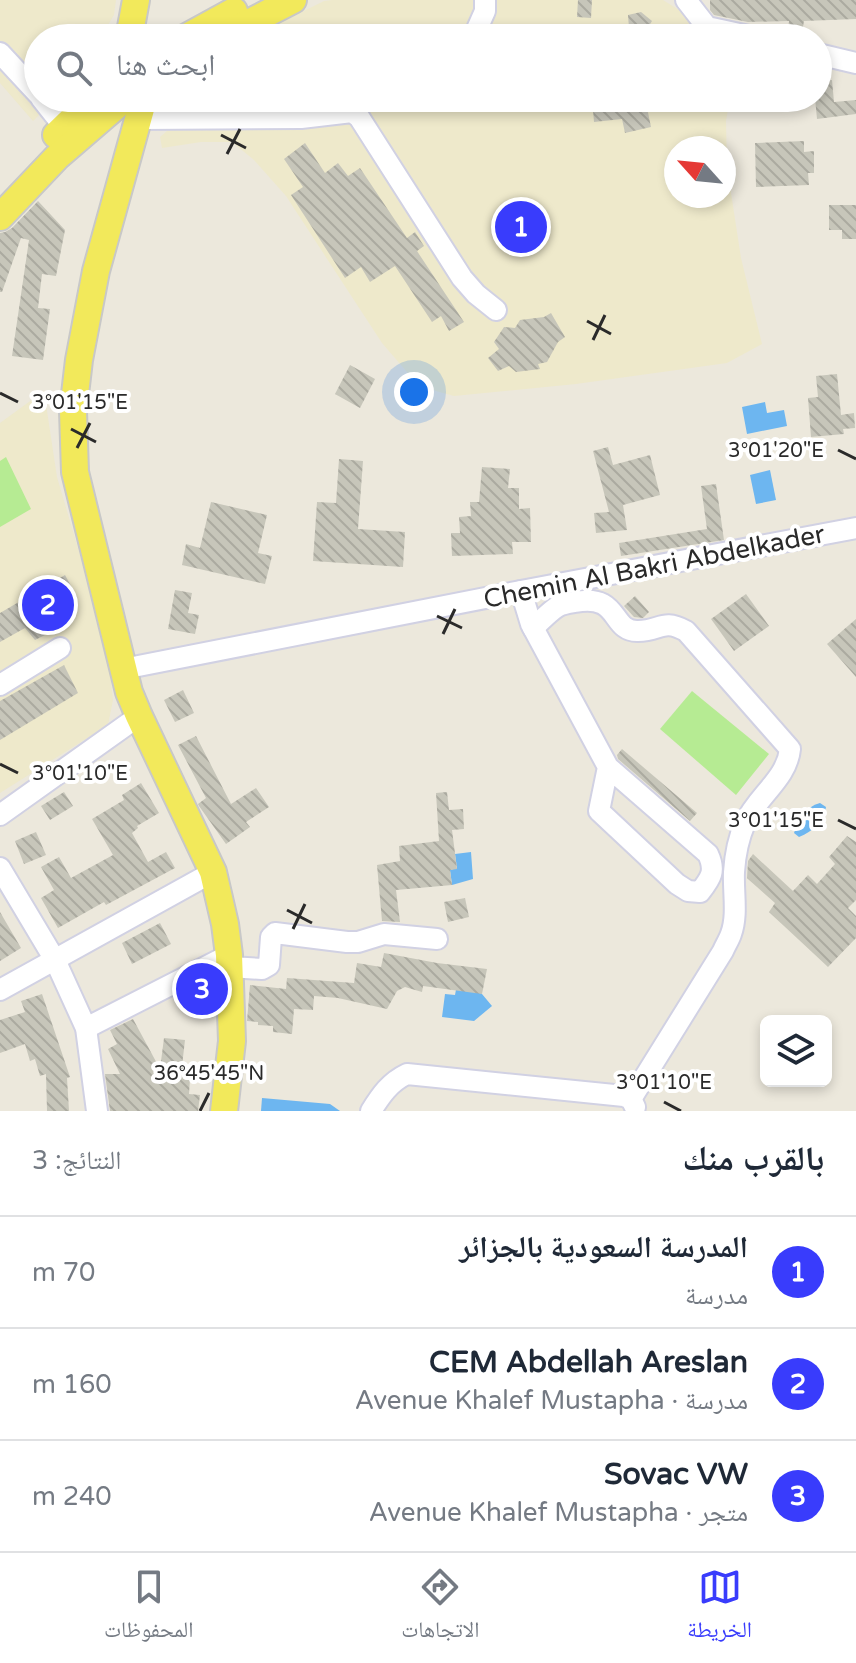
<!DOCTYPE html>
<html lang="ar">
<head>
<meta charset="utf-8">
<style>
	body { margin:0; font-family:"Varela Round","Noto Naskh Arabic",sans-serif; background:#f2f2f3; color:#1f2937; direction:rtl }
	.controls { position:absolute; right:24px; bottom:24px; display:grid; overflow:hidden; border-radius:12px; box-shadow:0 4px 12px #0003 }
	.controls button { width:72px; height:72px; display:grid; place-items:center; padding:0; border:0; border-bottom:2px solid #e0e1e3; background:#fff; color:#1f2937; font:40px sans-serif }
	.compass { position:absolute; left:664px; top:136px; width:72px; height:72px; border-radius:50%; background:#fff; box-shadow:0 4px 12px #0003; rotate:297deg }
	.you { position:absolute; left:414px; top:392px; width:28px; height:28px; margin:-20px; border:6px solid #fff; border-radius:50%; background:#1a73e8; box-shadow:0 0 0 12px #1a73e833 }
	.badge { display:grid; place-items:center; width:52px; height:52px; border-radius:50%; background:#393cfc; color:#fff; font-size:26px; font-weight:700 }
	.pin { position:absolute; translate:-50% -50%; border:4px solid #fff; box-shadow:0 2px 8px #0006 }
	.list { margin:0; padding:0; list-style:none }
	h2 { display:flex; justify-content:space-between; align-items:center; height:104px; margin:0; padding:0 32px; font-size:34px }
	h2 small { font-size:26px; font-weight:400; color:#747a83 }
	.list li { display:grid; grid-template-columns:52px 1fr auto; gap:24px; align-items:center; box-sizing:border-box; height:112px; padding:0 32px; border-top:2px solid #e0e1e3 }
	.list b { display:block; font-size:30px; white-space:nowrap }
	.list p { margin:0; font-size:26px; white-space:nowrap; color:#747a83 }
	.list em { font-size:26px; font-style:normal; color:#747a83 }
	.icon { flex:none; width:44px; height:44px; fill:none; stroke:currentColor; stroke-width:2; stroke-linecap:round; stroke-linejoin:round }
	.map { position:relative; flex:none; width:856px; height:1111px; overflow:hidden; direction:ltr }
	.search { position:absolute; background:#fff; box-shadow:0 4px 12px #0003; left:24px; right:24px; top:24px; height:88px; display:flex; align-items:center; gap:20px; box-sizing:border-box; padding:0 28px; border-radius:44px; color:#747a83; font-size:30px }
	.sheet { height:440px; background:#fff }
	nav { display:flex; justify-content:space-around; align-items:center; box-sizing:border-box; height:112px; border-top:2px solid #e0e1e3; background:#fff; font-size:22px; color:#747a83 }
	nav a { display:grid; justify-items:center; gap:4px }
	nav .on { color:#393cfc }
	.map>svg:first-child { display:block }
	.education { fill:#eee9cb; fill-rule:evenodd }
	.pitch { fill:#b6eb93 }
	.water { fill:#6db6f0 }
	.building { fill:url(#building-back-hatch) }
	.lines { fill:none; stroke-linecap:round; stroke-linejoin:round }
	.minor-casing { stroke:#d1d1e3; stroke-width:24 }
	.major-casing { stroke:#c8c8c8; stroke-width:30 }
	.minor { stroke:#fff; stroke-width:20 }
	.major { stroke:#f2e95b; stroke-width:26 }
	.ticks { fill:none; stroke:#2a2a2a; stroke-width:3 }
	.labels { text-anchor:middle; stroke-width:8; stroke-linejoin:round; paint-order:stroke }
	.street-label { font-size:26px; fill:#2a2a2a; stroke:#fff }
	.ticks-label { font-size:20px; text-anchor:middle; fill:#2a2a2a; stroke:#fff; stroke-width:8; stroke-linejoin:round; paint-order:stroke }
</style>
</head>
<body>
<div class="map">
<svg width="856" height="1111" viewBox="0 0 856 1111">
	<defs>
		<pattern id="building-back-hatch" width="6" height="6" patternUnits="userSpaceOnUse" patternTransform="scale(2)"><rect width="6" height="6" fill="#c7c6ba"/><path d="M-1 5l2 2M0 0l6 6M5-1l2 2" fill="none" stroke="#abaaa0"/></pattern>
	</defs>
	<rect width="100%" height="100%" fill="#ece8dc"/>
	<g class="education">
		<polygon points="0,0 116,0 114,15 100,38 38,38 38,98 40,114 33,121 0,83"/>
		<polygon points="332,0 663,0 724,38 249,38 324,1"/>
		<path d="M 162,98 L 730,98 L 726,121 L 727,167 L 741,258 L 762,344 L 727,363 L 576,384 L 454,396 L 436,391 L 413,379 L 382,343 L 286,196 L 254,160 L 232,142 L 201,142 L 162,148 L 160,137 L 167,131 L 170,120 ZM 676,148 L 724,148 L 724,196 L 676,196 Z"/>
		<polygon points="44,391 57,477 107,647 113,700 108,725 0,793 0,423"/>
	</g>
	<g class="pitch">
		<polygon points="6,457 31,509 0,527 0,461"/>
		<polygon points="692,691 769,754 736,795 660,729"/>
	</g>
	<g class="water">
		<polygon points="765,402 767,413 784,410 787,426 747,434 742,407"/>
		<polygon points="770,470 776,500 756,504 750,475"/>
		<path d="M 820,803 L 826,807 C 823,823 813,831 799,837 L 794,833 C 799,819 805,807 820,803 Z"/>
		<polygon points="471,852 473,879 452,885 450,870 457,868 455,854"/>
		<polygon points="458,979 482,994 492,1006 474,1021 442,1017 445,994 455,995"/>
		<polygon points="262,1098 330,1104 340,1111 261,1111"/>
	</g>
	<g class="building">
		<polygon points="578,0 592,0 591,18 577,17"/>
		<polygon points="710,0 856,0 856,19 804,21 801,38 787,38 789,21 748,22 714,15 710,10"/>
		<polygon points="641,12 652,21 642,37 629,28 628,15"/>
		<polygon points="832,80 834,102 856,100 856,114 817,119 815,98 818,98 818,81"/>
		<polygon points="355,98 393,98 371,112"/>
		<polygon points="592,98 645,98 651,127 625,133 622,119 594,122"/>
		<polygon points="804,141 804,152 814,151 814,173 808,173 809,185 756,187 755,143"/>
		<polygon points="305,143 325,173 338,163 348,176 360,168 407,238 415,232 424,246 417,251 464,322 449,331 441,316 432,322 395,266 370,282 361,267 345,278 291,195 303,187 284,159"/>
		<polygon points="38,201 65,230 56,276 42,274 38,308 50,309 43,360 12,356 29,240 21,238 2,292 0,292 0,233 5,232 12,228"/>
		<polygon points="829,205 856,205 856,239 842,239 842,230 829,230"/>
		<polygon points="551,313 565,337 558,342 547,362 538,364 540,369 516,372 509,366 498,371 488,358 499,349 494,342 504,327 515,328 520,320 544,317"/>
		<polygon points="350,365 375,379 360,408 335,394"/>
		<polygon points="837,374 841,415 854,413 855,428 843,429 844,434 811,437 808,398 818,397 816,376"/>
		<polygon points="608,447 613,465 650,455 660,495 623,505 627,530 596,533 594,513 609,512 593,451"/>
		<polygon points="339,459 363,461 358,529 405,532 403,567 313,561 317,502 336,503"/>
		<polygon points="482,467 510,469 508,488 519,488 519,509 530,508 531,542 512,542 513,554 452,556 451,533 460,533 459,517 471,516 470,502 479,502"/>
		<polygon points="716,484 724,540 621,556 619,543 707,529 701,486"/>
		<polygon points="211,502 267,515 258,553 272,556 265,584 182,565 186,544 200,548"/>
		<polygon points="65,575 77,597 38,621 47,634 35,640 25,628 0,642 0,613"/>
		<polygon points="175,590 192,593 188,613 199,615 195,634 168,629"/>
		<polygon points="746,594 769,626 734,651 711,619"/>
		<polygon points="635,596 649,612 643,618 634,617 624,606"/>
		<polygon points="856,619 856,677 827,644"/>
		<polygon points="64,665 78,693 0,740 0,701"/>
		<polygon points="183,690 194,713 175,722 164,700"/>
		<polygon points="196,736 231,804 256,788 269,807 246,822 250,827 226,844 199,806 198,804 206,798 178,745"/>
		<polygon points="622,749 697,813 690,821 618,759 617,755"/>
		<polygon points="141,783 159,813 137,826 138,828 132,833 148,862 166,852 175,868 106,905 104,902 58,928 41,898 54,890 41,867 59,857 71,878 113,855 92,819 124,800 122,795"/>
		<polygon points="64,792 73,806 50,820 41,806"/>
		<polygon points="447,792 449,810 463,809 464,829 452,830 457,869 450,870 452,885 396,890 400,922 382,921 377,865 400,861 399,846 439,841 436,793"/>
		<polygon points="36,832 46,855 24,864 15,841"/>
		<polygon points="847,836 856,842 856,900 848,908 856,916 856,938 828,967 769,912 775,903 747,878 748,861 753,854 793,891 808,875 817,884 835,864 829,857"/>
		<polygon points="465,898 469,917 448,922 444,902"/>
		<polygon points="0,912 21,948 0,961"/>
		<polygon points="160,923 171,944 132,964 122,943"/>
		<polygon points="384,953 437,963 487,969 482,994 423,986 422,992 405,987 397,991 387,1009 338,998 314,996 313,1010 294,1009 292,1034 273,1032 273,1026 258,1025 258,1022 247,1021 250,985 286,989 287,978 354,983 357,963 381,967"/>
		<polygon points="201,984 203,1001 186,1003 184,993"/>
		<polygon points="42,994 70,1077 67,1078 69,1111 47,1111 46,1074 40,1076 35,1059 30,1061 25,1044 0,1053 0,1020 25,1012 21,1001"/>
		<polygon points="133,1019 160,1069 164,1038 185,1040 182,1066 185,1066 183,1079 190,1079 189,1094 200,1095 198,1111 110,1111 105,1074 120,1074 108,1049 117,1044 110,1030"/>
	</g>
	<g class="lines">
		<g class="minor-casing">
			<g id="minor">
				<polyline points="686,0 707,27 758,38"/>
				<polyline points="473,38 485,11 485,0"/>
				<polyline points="0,53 38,94"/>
				<polyline points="818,54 856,63"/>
				<polyline points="41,98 64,127"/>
				<polyline points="139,119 301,118 352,112 359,117 462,278 476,294 496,310"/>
				<path d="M 521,591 L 531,624 L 608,767 L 708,854 C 716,871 711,878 700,892 L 688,891 L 677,884 L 599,811 L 608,767"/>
				<path d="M 533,628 C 541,621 549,612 557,607 C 562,604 569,603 575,602 C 621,593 610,632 638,631 C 661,631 662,618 686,631 L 790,749 C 787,779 757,796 745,823 C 739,837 735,856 734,872 C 733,892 738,915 731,934 C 729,940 725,946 723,951 L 631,1099"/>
				<polyline points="123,669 521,591 856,528"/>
				<polyline points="0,685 60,648"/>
				<polyline points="0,815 139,716"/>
				<polyline points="0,868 55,960 86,1028 97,1111"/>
				<polyline points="230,967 262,969 269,965 271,937 275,933 347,942 358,942 384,934 437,939"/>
				<polyline points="0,990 213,872"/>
				<polyline points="86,1028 229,955"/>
				<path d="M 371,1111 C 381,1095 390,1082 407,1074 L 624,1096 L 631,1099 L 635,1107"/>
			</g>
		</g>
		<g class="major-casing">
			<g id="major">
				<polyline points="129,38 136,0"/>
				<polyline points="185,38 234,11"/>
				<polyline points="219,38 293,0"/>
				<polyline points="144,98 96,271 79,360 73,411 75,472 129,692 139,716 213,872 225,924 229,955 232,1041 224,1111"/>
				<polyline points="56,135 94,98"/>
				<polyline points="0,217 57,157 122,101"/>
			</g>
		</g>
		<use href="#minor" class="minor"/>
		<use href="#major" class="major"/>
	</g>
	<path class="ticks" d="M 221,135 L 246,148M 227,154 L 240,129M 587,321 L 611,334M 593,340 L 605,315M 0,393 L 18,402M 71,429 L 96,442M 77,448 L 90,423M 838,450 L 856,459M 437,616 L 462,628M 443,634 L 455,609M 0,764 L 18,773M 838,820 L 856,829M 287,910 L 312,923M 293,929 L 305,904M 664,1102 L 681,1111M 200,1111 L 209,1093"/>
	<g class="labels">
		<g class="street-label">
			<text transform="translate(654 566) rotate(-11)" y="9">Chemin Al Bakri Abdelkader</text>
		</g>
	</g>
	<g class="ticks-label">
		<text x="80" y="409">3°01'15"E</text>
		<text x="776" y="457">3°01'20"E</text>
		<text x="80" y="780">3°01'10"E</text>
		<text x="776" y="827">3°01'15"E</text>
		<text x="209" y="1080">36°45'45"N</text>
		<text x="664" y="1089">3°01'10"E</text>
	</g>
</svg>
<div class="controls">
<button><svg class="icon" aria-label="layers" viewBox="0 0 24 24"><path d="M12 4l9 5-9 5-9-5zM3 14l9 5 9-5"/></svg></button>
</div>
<svg class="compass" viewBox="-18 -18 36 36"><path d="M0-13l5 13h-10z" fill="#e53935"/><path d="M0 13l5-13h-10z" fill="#747a83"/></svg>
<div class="you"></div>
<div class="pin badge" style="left:521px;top:227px">1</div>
<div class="pin badge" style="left:48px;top:605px">2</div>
<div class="pin badge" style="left:202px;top:989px">3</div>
<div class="search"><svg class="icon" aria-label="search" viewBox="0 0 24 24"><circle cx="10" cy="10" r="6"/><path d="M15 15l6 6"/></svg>ابحث هنا</div>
</div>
<section class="sheet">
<h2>بالقرب منك<small>النتائج: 3</small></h2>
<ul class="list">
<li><span class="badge">1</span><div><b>المدرسة السعودية بالجزائر</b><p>مدرسة</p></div><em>70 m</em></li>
<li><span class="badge">2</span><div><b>CEM Abdellah Areslan</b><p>مدرسة · Avenue Khalef Mustapha</p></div><em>160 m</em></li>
<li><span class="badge">3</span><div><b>Sovac VW</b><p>متجر · Avenue Khalef Mustapha</p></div><em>240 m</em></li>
</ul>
</section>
<nav>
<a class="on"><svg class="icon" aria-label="map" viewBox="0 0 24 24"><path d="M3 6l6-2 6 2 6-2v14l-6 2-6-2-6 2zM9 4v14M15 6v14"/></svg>الخريطة</a>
<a><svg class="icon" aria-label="directions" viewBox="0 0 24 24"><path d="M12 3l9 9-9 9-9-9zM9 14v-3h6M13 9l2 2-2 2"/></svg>الاتجاهات</a>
<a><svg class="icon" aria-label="saved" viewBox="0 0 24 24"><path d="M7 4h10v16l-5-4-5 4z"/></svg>المحفوظات</a>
</nav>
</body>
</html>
